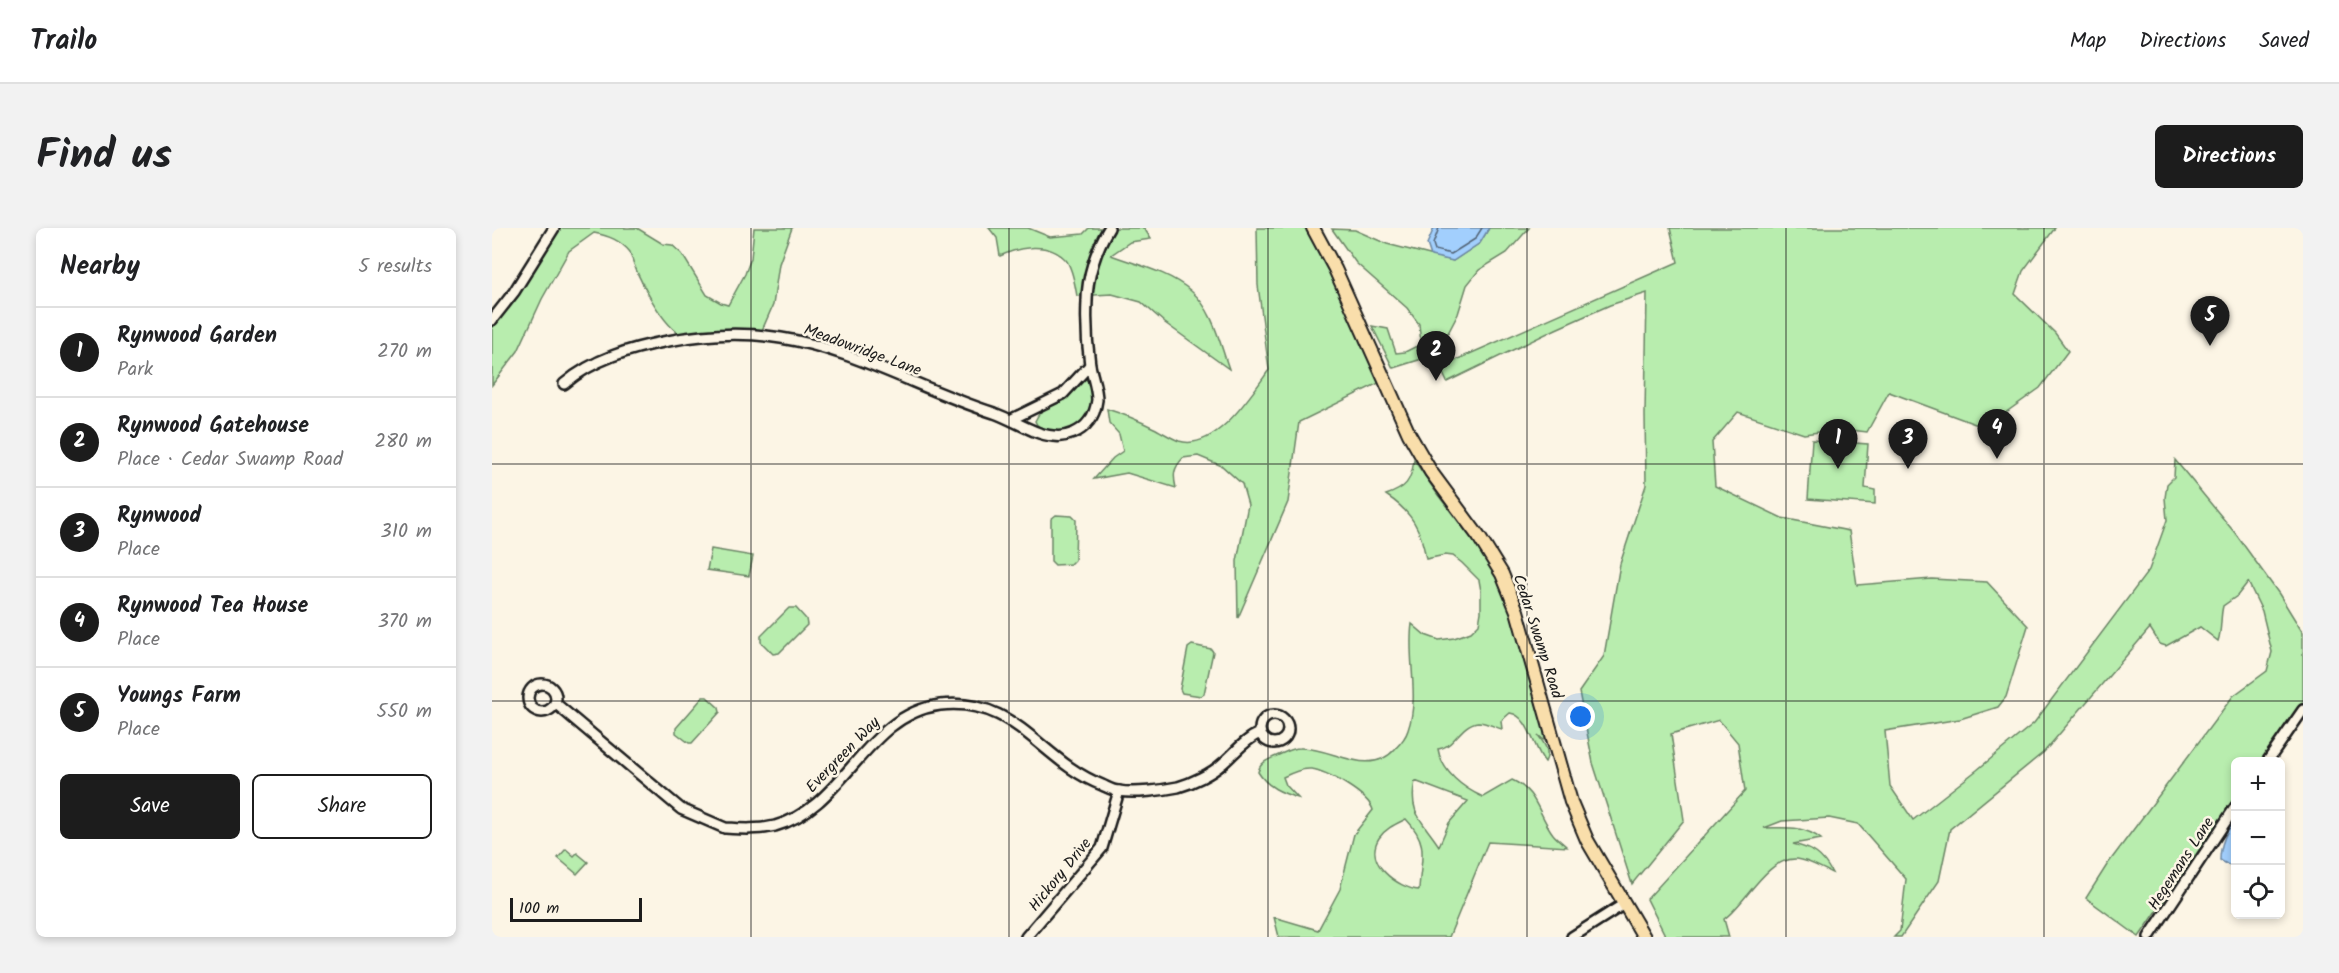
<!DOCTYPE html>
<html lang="en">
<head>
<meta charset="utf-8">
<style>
	body { margin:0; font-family:Kalam,sans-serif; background:#f2f2f2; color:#202124 }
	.controls { position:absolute; right:18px; bottom:18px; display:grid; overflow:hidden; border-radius:9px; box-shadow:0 3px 9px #0003 }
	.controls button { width:54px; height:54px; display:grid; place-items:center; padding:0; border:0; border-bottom:2px solid #e0e0e0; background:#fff; color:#202124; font:30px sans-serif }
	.scale { position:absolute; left:18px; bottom:15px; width:132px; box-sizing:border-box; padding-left:6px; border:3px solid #1c1c1c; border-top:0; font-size:16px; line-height:21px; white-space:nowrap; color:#1c1c1c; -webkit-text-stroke:4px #fcf5e5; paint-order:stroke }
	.you { position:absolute; left:1089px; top:489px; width:21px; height:21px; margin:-15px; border:4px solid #fff; border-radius:50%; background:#1a73e8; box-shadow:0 0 0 9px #1a73e833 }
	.badge { display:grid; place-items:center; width:39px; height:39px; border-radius:50%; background:#1c1c1c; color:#fff; font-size:20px; font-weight:700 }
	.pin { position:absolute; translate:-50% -50px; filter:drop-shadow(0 2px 3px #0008) }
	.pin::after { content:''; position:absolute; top:32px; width:21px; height:18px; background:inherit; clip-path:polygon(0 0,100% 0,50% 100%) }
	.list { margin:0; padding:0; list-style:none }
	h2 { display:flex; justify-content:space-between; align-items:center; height:78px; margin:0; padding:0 24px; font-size:26px }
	h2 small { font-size:20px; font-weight:400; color:#757577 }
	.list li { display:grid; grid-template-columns:39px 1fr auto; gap:18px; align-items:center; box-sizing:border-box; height:90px; padding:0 24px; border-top:2px solid #e0e0e0 }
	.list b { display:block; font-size:22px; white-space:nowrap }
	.list p { margin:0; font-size:20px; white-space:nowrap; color:#757577 }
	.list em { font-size:20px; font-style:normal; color:#757577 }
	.actions { display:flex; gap:12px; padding:18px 24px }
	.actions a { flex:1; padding:14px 0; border:2px solid #1c1c1c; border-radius:9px; text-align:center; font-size:21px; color:#1c1c1c }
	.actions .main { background:#1c1c1c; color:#fff }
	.icon { flex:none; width:33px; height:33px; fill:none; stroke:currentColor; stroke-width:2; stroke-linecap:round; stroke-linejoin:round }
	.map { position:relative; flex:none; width:1811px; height:709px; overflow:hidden; border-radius:9px }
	header { display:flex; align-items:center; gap:36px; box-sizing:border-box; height:84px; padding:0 30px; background:#fff; border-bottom:2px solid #e0e0e0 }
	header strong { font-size:28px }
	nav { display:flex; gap:33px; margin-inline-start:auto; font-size:21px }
	.intro { display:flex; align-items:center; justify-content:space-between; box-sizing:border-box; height:144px; padding:0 36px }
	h1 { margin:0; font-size:42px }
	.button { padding:15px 27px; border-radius:9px; background:#1c1c1c; color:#fff; font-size:21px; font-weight:700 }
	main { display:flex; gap:36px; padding:0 36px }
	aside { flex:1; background:#fff; border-radius:9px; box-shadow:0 3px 9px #0003 }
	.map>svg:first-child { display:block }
	.green { fill:#b8edae; stroke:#6a8465; stroke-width:1.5; fill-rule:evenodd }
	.water { fill:#a2cffd; stroke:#6c87a3; stroke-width:1.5 }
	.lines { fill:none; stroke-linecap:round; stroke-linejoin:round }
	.shore { stroke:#526476; stroke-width:1.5 }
	.minor-casing { stroke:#1c1c1c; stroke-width:14 }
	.major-casing { stroke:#1c1c1c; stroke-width:16 }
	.minor { stroke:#fcf5e5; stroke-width:9 }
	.major { stroke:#f9deab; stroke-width:12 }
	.grid { fill:none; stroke:#1c1c1c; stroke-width:1.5; stroke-opacity:0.55 }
	.labels { text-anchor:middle; stroke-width:5; stroke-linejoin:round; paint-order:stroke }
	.street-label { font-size:16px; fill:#1c1c1c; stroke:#fcf5e5 }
</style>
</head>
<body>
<header>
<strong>Trailo</strong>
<nav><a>Map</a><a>Directions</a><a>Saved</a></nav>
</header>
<div class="intro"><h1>Find us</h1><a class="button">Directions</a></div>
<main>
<aside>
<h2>Nearby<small>5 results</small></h2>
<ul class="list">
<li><span class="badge">1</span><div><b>Rynwood Garden</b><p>Park</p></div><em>270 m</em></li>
<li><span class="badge">2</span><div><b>Rynwood Gatehouse</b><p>Place · Cedar Swamp Road</p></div><em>280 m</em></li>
<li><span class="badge">3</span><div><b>Rynwood</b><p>Place</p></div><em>310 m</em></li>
<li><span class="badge">4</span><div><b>Rynwood Tea House</b><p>Place</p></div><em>370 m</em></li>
<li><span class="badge">5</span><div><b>Youngs Farm</b><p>Place</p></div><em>550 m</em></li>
</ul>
<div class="actions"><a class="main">Save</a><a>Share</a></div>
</aside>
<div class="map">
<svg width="1811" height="709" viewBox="0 0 1811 709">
	<rect width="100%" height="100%" fill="#fcf5e5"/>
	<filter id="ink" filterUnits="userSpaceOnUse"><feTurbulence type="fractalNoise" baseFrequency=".0167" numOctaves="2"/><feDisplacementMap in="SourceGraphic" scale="12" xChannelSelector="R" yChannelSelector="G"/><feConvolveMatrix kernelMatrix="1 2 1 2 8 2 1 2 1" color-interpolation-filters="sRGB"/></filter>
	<g filter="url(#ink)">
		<g class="green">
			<path d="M 62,0 L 145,0 L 171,16 L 180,17 L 190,26 L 215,67 L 229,75 L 236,77 L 253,46 L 259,30 L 262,0 L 300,0 L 287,36 L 281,77 L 268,107 C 256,108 201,112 193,109 C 170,99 144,47 138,24 C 128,12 117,8 102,5 L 77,23 L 50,71 L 26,123 L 0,157 L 0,92 Z"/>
			<path d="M 497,0 L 536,0 L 558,9 L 591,6 L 597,0 L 652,0 L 659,11 L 638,14 L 619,27 C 646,37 677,44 699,63 C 721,81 728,116 737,141 L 673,95 L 649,74 L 620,66 L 585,68 C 583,58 581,41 574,32 C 556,13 528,19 508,28 L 505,10 Z"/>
			<path d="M 765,0 L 821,0 L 893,152 L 807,194 L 796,274 L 746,390 L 745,333 L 756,277 L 750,256 L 730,238 L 706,228 L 691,230 C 681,241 681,247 684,260 L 635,245 L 602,251 L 621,230 L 631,223 L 627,206 L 617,195 L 615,181 C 631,186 646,192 662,200 C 670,204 679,210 687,213 C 723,224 759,167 777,142 L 766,57 Z"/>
			<polygon points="997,0 1037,0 1015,25 987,42 975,57 966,86 955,107 933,130 901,140 880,98 896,101 904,125 913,124 929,116 927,96 915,80 864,35 840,1 863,2 895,16 961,33 988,15"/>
			<path d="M 1178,0 L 1563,0 L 1531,43 L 1523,66 L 1563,105 L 1576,123 L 1548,160 L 1496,197 L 1483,196 L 1397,164 L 1375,204 L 1350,201 L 1312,206 L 1246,184 L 1220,214 L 1223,258 L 1290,290 L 1357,303 L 1365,357 L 1440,351 L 1495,354 L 1536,398 L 1514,469 L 1506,479 L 1468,491 L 1393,503 L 1398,558 L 1421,592 L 1485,542 L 1542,495 L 1657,342 L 1675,292 L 1673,270 L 1675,256 L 1682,249 L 1683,232 L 1743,305 L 1787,366 L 1811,405 L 1811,473 L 1769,533 L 1744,534 L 1743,570 L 1647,709 L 1594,670 L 1615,637 L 1741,468 L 1775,443 L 1780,424 L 1770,383 L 1756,354 L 1745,368 L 1731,378 C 1728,390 1730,402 1726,413 L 1708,399 L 1674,418 L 1668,416 L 1658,400 L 1552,524 L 1458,601 L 1447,653 L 1409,709 L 1402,709 L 1408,703 L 1414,651 L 1366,596 L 1337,590 L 1290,593 L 1272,600 C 1294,600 1310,597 1329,611 L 1301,616 C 1321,621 1330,626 1340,645 C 1329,640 1316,632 1305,631 C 1274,629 1254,676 1232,691 L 1237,709 L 1174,709 L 1155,671 L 1253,563 L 1246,515 L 1227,492 L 1179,506 L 1192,592 L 1140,656 L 1101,535 L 1087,464 L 1112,428 L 1128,336 L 1154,257 L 1153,187 L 1155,65 L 1118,77 L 1064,101 L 955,154 L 948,139 L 1186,34 Z"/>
			<path d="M 592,150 L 600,156 C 601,168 602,184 593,193 C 590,197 581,203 577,204 C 567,208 546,203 543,193 L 548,184 L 569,172 Z"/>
			<polygon points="1320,212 1376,216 1373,260 1383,262 1383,276 1316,271"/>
			<path d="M 922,232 L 946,267 L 1001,339 L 1019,380 L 1049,483 L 1053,513 L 1046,507 C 1052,515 1059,524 1053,534 C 1042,522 1037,487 1018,485 L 1009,493 L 1010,501 C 1003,499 993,494 986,494 C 968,496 962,520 946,521 C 950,544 971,560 991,569 L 1020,552 C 1045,563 1046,586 1061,606 C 1065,611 1071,615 1075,619 L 996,614 L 957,709 L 787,709 L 782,689 L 826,702 L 848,661 L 862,606 L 881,582 C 876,566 835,543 819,541 C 810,540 799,545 791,549 L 794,557 L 806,570 C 790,565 775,559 766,544 C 768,535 774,533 782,529 C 790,526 799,520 808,520 C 840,519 877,551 903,521 C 908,516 914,509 916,502 C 928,468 915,431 920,396 L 933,407 L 947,412 L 962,410 L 979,404 L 987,396 L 989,384 L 989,363 L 987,352 L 970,335 L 961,328 L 953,327 L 934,331 C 929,301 920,284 894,267 C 914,260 919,254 922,232 ZM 923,553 L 976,573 L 957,595 L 947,618 C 931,593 916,586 923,553 ZM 914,591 C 939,617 928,632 927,662 C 906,660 871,635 887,610 C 894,600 904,596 914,591 Z"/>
			<polygon points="564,287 580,288 584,292 583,332 579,336 563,337 559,333 559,291"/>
			<polygon points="219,321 261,328 257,348 215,342"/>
			<polygon points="297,380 304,380 314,391 315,397 287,425 281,426 269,414 269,408"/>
			<polygon points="700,417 719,421 721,424 712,466 709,468 690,465 688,461 696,420"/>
			<polygon points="211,469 215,469 227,480 228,484 200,515 197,515 184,505 184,500"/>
			<polygon points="74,621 82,628 85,625 96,634 85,646 66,630"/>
		</g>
		<g class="water">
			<polygon points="942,0 997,0 988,15 961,33 939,28 935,16"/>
			<path d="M 1743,590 L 1743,641 L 1728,632 C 1728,616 1735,603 1743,590 Z"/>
		</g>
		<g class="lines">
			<polyline class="shore" points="947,0 941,16 943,22 959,26 983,11 990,0"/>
			<g class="minor-casing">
				<g id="minor">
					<polyline points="0,92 22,64 62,0"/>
					<path d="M 72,156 C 101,131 139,120 176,113 C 212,106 252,104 289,110 C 361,121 432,163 502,185 C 522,192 541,206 561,208 C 574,210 589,204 597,193 C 602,187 604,180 605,172 C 605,160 600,148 598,137 C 595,116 594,94 595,73 C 595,49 604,21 617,0"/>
					<polyline points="520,191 571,166 598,137"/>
					<circle cx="50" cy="470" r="14"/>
					<path d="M 63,475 L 189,581 L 233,600 C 250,601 266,602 283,598 C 353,579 373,487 448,477 C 524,468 548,533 610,557 C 615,559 621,563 627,563 C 642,566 671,562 686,559 C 700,555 719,546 730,536 C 742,526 753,511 768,505"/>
					<circle cx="782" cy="501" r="14"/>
					<polyline points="1775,534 1811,482"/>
					<polyline points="534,709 610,620 627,563"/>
					<polyline points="1080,709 1132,676"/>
					<polyline points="1657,709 1744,578"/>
				</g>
			</g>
			<g class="major-casing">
				<polyline id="major" points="821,0 843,41 917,206 939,244 987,309 1010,346 1025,383 1079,574 1095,612 1152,709"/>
			</g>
			<use href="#minor" class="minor"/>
			<use href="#major" class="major"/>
		</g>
	</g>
	<path class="grid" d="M 259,0 L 259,709M 517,0 L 517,709M 776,0 L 776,709M 1035,0 L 1035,709M 1294,0 L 1294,709M 1552,0 L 1552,709M 0,236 L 1811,236M 0,473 L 1811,473"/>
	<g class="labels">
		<g class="street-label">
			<text transform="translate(371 121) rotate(20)" y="6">Meadowridge Lane</text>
			<text transform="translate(1047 408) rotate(72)" y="6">Cedar Swamp Road</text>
			<text transform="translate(350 526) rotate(-46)" y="6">Evergreen Way</text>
			<text transform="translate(1688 635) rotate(-57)" y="6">Hegemans Lane</text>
			<text transform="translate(567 646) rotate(-51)" y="6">Hickory Drive</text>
		</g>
	</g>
</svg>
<div class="controls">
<button>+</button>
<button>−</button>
<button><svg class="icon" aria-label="locate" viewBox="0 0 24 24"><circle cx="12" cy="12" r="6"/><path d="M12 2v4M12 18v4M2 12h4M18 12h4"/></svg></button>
</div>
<div class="scale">100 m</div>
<div class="you"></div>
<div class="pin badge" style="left:1346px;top:241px">1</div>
<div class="pin badge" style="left:944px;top:153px">2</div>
<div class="pin badge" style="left:1416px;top:241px">3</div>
<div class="pin badge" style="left:1505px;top:231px">4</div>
<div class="pin badge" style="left:1718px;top:118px">5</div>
</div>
</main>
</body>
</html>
